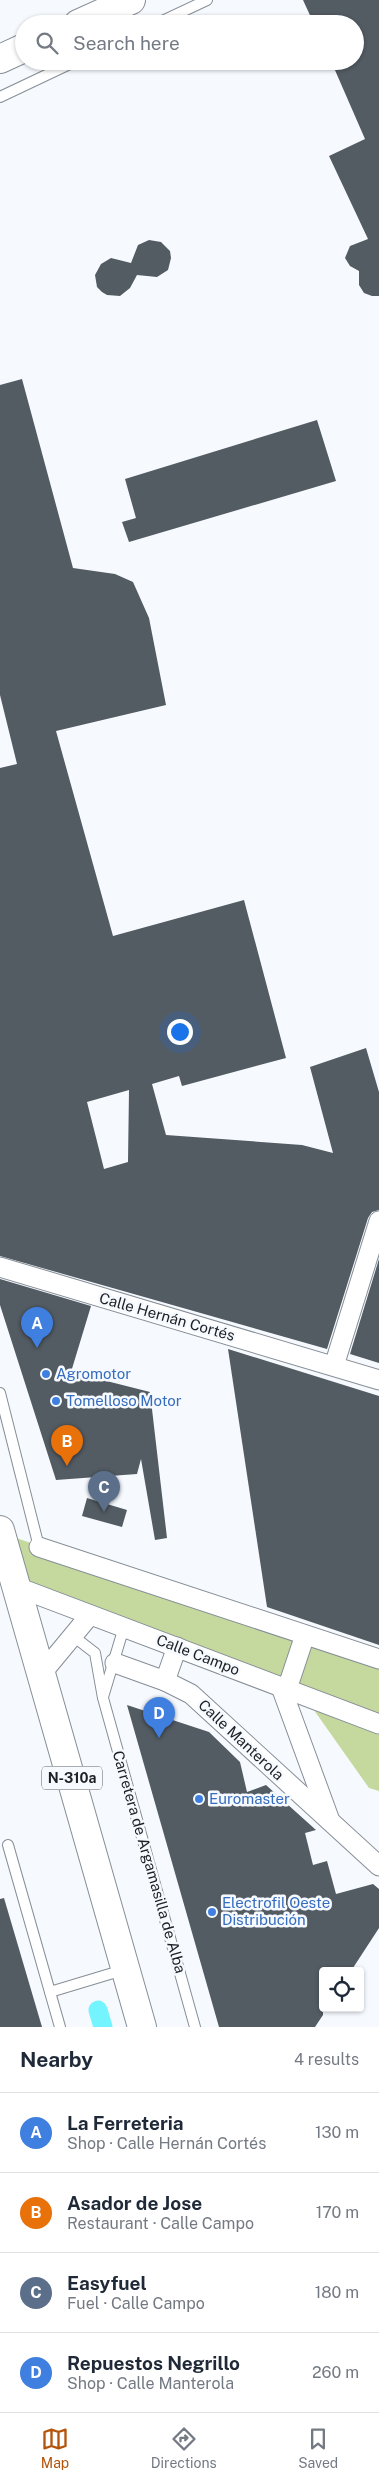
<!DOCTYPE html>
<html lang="en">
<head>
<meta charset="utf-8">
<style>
	body { margin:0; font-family:"Public Sans",sans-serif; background:#f2f2f3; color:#1f2937 }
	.controls { position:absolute; right:15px; bottom:15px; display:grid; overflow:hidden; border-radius:5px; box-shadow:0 1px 4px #0004 }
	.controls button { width:45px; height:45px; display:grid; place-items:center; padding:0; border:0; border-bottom:1px solid #e0e1e3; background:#fff; color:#1f2937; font:25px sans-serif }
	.you { position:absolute; left:179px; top:1031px; width:18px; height:18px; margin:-12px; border:4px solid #fff; border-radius:50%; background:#1a73e8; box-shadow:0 0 0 8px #1a73e833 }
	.badge { display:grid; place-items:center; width:32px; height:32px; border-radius:50%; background:#b45309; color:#fff; font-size:16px; font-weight:700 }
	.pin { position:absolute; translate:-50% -41px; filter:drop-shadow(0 1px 2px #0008) }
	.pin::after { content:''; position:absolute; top:26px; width:18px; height:15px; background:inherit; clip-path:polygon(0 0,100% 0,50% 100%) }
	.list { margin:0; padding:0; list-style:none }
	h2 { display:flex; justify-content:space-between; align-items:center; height:65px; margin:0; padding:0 20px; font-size:21px }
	h2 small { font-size:16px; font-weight:400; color:#747a83 }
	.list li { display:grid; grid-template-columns:32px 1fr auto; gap:15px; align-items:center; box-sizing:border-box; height:80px; padding:0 20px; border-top:1px solid #e0e1e3 }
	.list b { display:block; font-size:19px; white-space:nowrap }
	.list p { margin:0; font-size:16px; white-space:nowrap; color:#747a83 }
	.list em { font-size:16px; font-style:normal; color:#747a83 }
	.icon { flex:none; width:28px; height:28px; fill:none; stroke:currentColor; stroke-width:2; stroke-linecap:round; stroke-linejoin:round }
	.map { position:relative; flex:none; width:379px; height:2027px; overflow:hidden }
	.search { position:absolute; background:#fff; box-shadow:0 1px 4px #0004; left:15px; right:15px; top:15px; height:55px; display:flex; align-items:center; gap:12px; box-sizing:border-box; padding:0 18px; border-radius:28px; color:#747a83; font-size:19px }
	.sheet { height:385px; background:#fff }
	nav { display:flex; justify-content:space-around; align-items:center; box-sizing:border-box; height:70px; border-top:1px solid #e0e1e3; background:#fff; font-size:14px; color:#747a83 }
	nav a { display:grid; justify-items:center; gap:2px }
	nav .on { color:#b45309 }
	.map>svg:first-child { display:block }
	.green { fill:#c5d89e }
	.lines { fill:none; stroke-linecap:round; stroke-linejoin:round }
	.canal { stroke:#74f4ff; stroke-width:19 }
	.building { fill:#535b63; fill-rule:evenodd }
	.lane-casing { stroke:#868e97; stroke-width:12 }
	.street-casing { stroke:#868e97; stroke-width:21 }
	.highway-casing { stroke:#868e97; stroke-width:30 }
	.lane { stroke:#fff; stroke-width:10 }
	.street { stroke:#fff; stroke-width:19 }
	.highway { stroke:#fff; stroke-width:28 }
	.shop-dot { fill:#3f7fe0; stroke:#f6fafe; stroke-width:2 }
	.labels { text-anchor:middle; stroke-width:5; stroke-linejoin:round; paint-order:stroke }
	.shield { fill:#f6fafe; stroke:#5e6165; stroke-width:1 }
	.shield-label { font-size:14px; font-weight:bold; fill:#1d2024 }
	.street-label { font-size:15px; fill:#1d2024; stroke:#f6fafe }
	.shop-label { font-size:15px; fill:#366cbe; stroke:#f6fafe; text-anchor:start }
</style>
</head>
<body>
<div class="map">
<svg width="379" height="2027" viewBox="0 0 379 2027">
	<rect width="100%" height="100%" fill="#f6fafe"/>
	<polygon class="green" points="1,1533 379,1659 379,1791 369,1788 304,1696 17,1587"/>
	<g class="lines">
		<polyline class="canal" points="98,2010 103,2027"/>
	</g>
	<g class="building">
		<polygon points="303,0 379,0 379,296 372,296 364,293 359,285 359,271 350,266 345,258 350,246 368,239 329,156 365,139 331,61 355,61 355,24 314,24"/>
		<polygon points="149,240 161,242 170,251 171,258 168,270 157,277 137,275 130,288 120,296 107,295 102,292 97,287 95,275 101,264 111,258 131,263 138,245"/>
		<path d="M 22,379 L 73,568 L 115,574 L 133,582 L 149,618 L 166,705 L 56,731 L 113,936 L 244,900 L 286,1058 L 182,1086 L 179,1076 L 152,1084 L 166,1135 L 302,1145 L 333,1153 L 310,1067 L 366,1048 L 379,1092 L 379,1210 L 372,1212 L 368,1218 L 327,1349 L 0,1256 L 0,768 L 17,764 L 0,695 L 0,385 ZM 129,1090 L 128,1162 L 104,1169 L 87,1102 Z"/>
		<polygon points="317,420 336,481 129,542 122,522 136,518 125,479"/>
		<polygon points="379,1259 379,1363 350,1354"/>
		<polygon points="0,1279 91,1306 71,1372 150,1392 167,1538 155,1540 141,1459 137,1474 56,1480 0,1305"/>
		<polygon points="228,1349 379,1396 379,1645 267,1607"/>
		<polygon points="87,1498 127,1510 122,1527 82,1516"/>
		<polygon points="127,1705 209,1732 240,1762 247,1792 266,1785 316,1830 305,1833 313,1865 327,1861 336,1894 373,1884 379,1889 379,1928 351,1971 323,1971 323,2015 315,2027 219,2027"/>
		<polygon points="4,1898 42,2027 0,2027 0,1899"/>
	</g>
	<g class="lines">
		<g class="lane-casing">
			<g id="lane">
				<polyline points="156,24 207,0"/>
				<polyline points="0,97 76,61"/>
				<polyline points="0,1393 39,1547"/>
				<polyline points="73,1636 95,1653 103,1698 195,2027"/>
				<polyline points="103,1697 124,1627"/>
				<polyline points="8,1845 60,2027"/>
				<polyline points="50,1992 123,1970"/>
			</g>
		</g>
		<g class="street-casing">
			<g id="street">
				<polyline points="0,1267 379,1380"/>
				<polyline points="334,1366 379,1221"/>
				<polyline points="39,1547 379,1659"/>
				<polyline points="17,1587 379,1724"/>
				<polyline points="115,1663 165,1681 191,1694 379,1866"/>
				<polyline points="42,1673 90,1615"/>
				<polyline points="165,1681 177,1647"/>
				<polyline points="281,1687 329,1818"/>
				<polyline points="287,1689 305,1635"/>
			</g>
		</g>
		<g class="highway-casing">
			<g id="highway">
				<polyline points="78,24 131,0"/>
				<polyline points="0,59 24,48"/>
				<polyline points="0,1530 142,2027"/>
			</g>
		</g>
		<use href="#lane" class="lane"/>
		<use href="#street" class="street"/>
		<use href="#highway" class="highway"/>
	</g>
	<g class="shop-dot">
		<circle cx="46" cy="1374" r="5"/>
		<circle cx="56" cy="1401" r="5"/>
		<circle cx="199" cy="1799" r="5"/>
		<circle cx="212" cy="1912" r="5"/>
	</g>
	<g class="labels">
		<rect class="shield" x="42" y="1766.5" width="60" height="23" rx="4"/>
		<g class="shield-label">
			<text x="72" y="1783">N-310a</text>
		</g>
		<g class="street-label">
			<text transform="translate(167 1317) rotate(16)" y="5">Calle Hernán Cortés</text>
			<text transform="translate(198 1655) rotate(21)" y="5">Calle Campo</text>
			<text transform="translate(241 1740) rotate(43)" y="5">Calle Manterola</text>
			<text transform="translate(149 1862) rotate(74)" y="5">Carretera de Argamasilla de Alba</text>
		</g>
		<g class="shop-label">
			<text x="56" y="1379">Agromotor</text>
			<text x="66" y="1406">Tomelloso Motor</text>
			<text x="209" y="1804">Euromaster</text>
			<text x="222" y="1908">Electrofil Oeste<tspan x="222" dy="17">Distribución</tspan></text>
		</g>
	</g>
</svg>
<div class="controls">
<button><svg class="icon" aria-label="locate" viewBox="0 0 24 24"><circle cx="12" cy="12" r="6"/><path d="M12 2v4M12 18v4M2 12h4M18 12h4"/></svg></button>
</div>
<div class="you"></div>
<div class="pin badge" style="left:37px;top:1348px;background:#3f7fe0">A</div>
<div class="pin badge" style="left:67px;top:1466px;background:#e8710a">B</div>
<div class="pin badge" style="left:104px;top:1512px;background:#5c6f8a">C</div>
<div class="pin badge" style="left:159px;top:1738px;background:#3f7fe0">D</div>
<div class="search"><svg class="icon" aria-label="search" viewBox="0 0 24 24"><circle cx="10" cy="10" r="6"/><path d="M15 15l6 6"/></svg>Search here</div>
</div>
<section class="sheet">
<h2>Nearby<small>4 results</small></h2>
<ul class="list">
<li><span class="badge" style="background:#3f7fe0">A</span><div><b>La Ferreteria</b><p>Shop · Calle Hernán Cortés</p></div><em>130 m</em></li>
<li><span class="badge" style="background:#e8710a">B</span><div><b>Asador de Jose</b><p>Restaurant · Calle Campo</p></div><em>170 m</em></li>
<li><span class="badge" style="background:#5c6f8a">C</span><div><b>Easyfuel</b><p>Fuel · Calle Campo</p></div><em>180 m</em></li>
<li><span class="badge" style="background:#3f7fe0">D</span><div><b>Repuestos Negrillo</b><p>Shop · Calle Manterola</p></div><em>260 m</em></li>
</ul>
</section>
<nav>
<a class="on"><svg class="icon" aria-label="map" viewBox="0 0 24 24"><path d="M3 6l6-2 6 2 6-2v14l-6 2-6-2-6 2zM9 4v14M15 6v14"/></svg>Map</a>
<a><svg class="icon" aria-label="directions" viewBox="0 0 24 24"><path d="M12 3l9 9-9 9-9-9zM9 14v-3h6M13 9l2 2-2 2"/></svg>Directions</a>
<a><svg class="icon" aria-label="saved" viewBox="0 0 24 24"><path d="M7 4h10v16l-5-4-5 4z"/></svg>Saved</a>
</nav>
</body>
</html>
